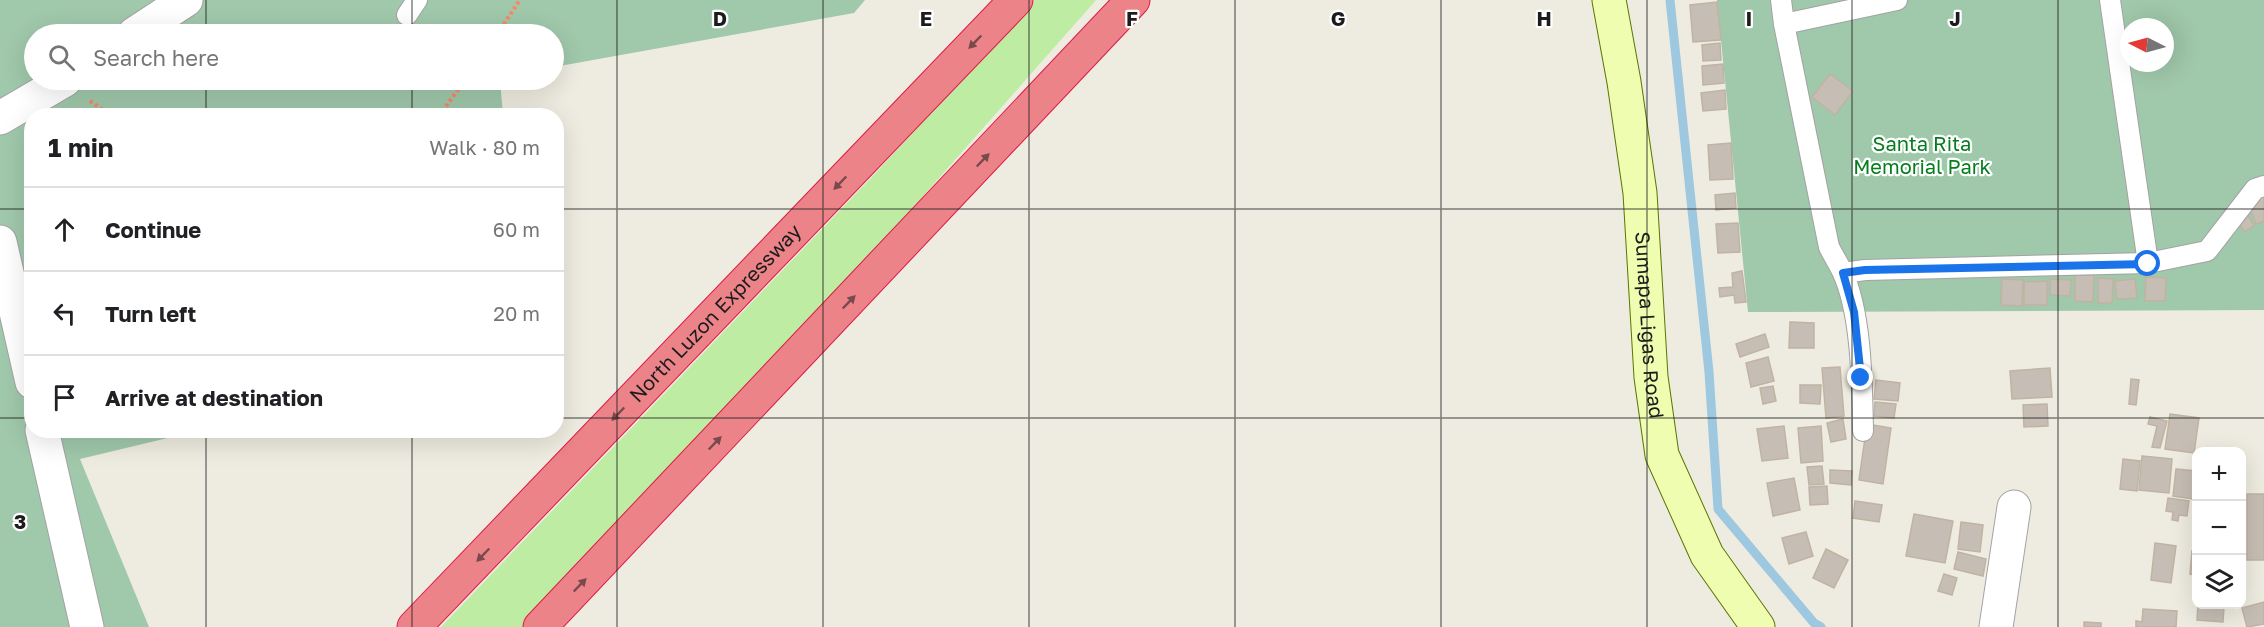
<!DOCTYPE html>
<html lang="en">
<head>
<meta charset="utf-8">
<style>
	body { margin:0; font-family:"Golos Text",sans-serif; background:#f2f2f2; color:#202124 }
	.controls { position:absolute; right:18px; bottom:18px; display:grid; overflow:hidden; border-radius:12px; box-shadow:0 6px 24px #0002 }
	.controls button { width:54px; height:54px; display:grid; place-items:center; padding:0; border:0; border-bottom:2px solid #e0e0e0; background:#fff; color:#202124; font:30px sans-serif }
	.compass { position:absolute; left:2120px; top:18px; width:54px; height:54px; border-radius:50%; background:#fff; box-shadow:0 6px 24px #0002; rotate:276deg }
	.stop { position:absolute; width:18px; height:18px; margin:-14px; border:4px solid #1a73e8; border-radius:50%; background:#fff }
	.stop.end { background:#1a73e8; border-color:#fff; box-shadow:0 2px 6px #0008 }
	.list { margin:0; padding:0; list-style:none }
	h2 { display:flex; justify-content:space-between; align-items:center; height:78px; margin:0; padding:0 24px; font-size:26px }
	h2 small { font-size:20px; font-weight:400; color:#757577 }
	.list li { display:grid; grid-template-columns:39px 1fr auto; gap:18px; align-items:center; box-sizing:border-box; height:84px; padding:0 24px; border-top:2px solid #e0e0e0 }
	.list b { display:block; font-size:22px; white-space:nowrap }
	.list em { font-size:20px; font-style:normal; color:#757577 }
	.icon { flex:none; width:33px; height:33px; fill:none; stroke:currentColor; stroke-width:2; stroke-linecap:round; stroke-linejoin:round }
	.map { position:relative; flex:none; width:2264px; height:627px; overflow:hidden }
	.search { position:absolute; background:#fff; box-shadow:0 6px 24px #0002; left:24px; top:24px; width:540px; height:66px; display:flex; align-items:center; gap:15px; box-sizing:border-box; padding:0 21px; border-radius:33px; color:#757577; font-size:22px }
	.panel { position:absolute; background:#fff; box-shadow:0 6px 24px #0002; left:24px; top:108px; width:540px; height:330px; border-radius:24px }
	.map>svg:first-child { display:block }
	.grass { fill:#bdeca2 }
	.cemetery { fill:#a0c8ab; fill-rule:evenodd }
	.lines { fill:none; stroke-linecap:round; stroke-linejoin:round }
	.stream { stroke:#9ec8df; stroke-width:9 }
	.building { fill:#c6beb4; stroke:#c0b3a2; stroke-width:1.5 }
	.lane-casing { stroke:#a3a3a3; stroke-width:22 }
	.street-casing { stroke:#a3a3a3; stroke-width:35 }
	.secondary-casing { stroke:#5a7500; stroke-width:35 }
	.highway-casing { stroke:#df1a45; stroke-width:35 }
	.path { stroke:#ff8460; stroke-width:4; stroke-dasharray:3 3; stroke-linecap:butt }
	.lane { stroke:#fff; stroke-width:20 }
	.street { stroke:#fff; stroke-width:33 }
	.secondary { stroke:#effdb0; stroke-width:33 }
	.highway { stroke:#eb8389; stroke-width:33 }
	.oneway { fill:#794a4d }
	.route { stroke:#1a73e8; stroke-width:8 }
	.grid { fill:none; stroke:#1c1c1c; stroke-width:1.5; stroke-opacity:0.55 }
	.labels { text-anchor:middle; stroke-width:4.5; stroke-linejoin:round; paint-order:stroke }
	.park-label { font-size:20px; fill:#057e1e; stroke:#fff }
	.street-label { font-size:20px; fill:#1c1c1c; stroke:#fff }
	.grid-label { font-size:20px; text-anchor:middle; font-weight:bold; fill:#1c1c1c; stroke:#fff; stroke-width:4.5; stroke-linejoin:round; paint-order:stroke }
</style>
</head>
<body>
<div class="map">
<svg width="2264" height="627" viewBox="0 0 2264 627">
	<rect width="100%" height="100%" fill="#eeebe0"/>
	<polygon class="grass" points="1035,0 1096,0 894,229 525,627 441,627 872,177"/>
	<g class="cemetery">
		<polygon points="0,0 865,0 854,13 554,67 554,34 34,34 34,80 500,80 503,115 32,116 32,430 197,431 80,459 149,627 0,627"/>
		<path d="M 1717,0 L 2264,0 L 2264,310 L 1748,312 ZM 2129,27 L 2165,27 L 2165,63 L 2129,63 Z"/>
	</g>
	<g class="lines">
		<polyline class="stream" points="1670,0 1709,372 1718,509 1814,623 1821,627"/>
	</g>
	<g class="building">
		<polygon points="1717,2 1721,40 1693,42 1690,5"/>
		<polygon points="1720,43 1721,60 1703,61 1702,45"/>
		<polygon points="1723,64 1724,83 1703,85 1702,66"/>
		<polygon points="1830,74 1853,91 1835,115 1812,97"/>
		<polygon points="1725,90 1726,109 1703,111 1701,93"/>
		<polygon points="1731,143 1733,179 1710,180 1708,145"/>
		<polygon points="1735,193 1736,208 1716,210 1715,195"/>
		<polygon points="2264,193 2264,221 2256,224 2247,200"/>
		<polygon points="2245,210 2254,226 2244,232 2235,215"/>
		<polygon points="1738,223 1740,252 1718,253 1716,224"/>
		<polygon points="1742,271 1746,302 1735,303 1734,295 1720,297 1719,288 1733,287 1732,273"/>
		<polygon points="2075,275 2094,275 2093,302 2075,301"/>
		<polygon points="2146,277 2166,278 2165,301 2145,301"/>
		<polygon points="2098,278 2113,279 2112,303 2098,303"/>
		<polygon points="2002,279 2023,280 2022,306 2001,305"/>
		<polygon points="2050,279 2071,280 2070,296 2050,295"/>
		<polygon points="2135,279 2137,298 2117,299 2115,281"/>
		<polygon points="2047,281 2047,305 2024,305 2024,282"/>
		<polygon points="1790,322 1814,323 1814,348 1789,348"/>
		<polygon points="1765,334 1769,347 1740,357 1736,344"/>
		<polygon points="1768,357 1774,381 1751,387 1746,363"/>
		<polygon points="1840,367 1844,416 1826,418 1822,368"/>
		<polygon points="2050,368 2052,397 2012,399 2010,371"/>
		<polygon points="2131,379 2139,380 2136,405 2129,404"/>
		<polygon points="1876,380 1900,383 1898,401 1874,399"/>
		<polygon points="1800,385 1821,385 1820,404 1800,403"/>
		<polygon points="1773,386 1776,401 1763,404 1760,388"/>
		<polygon points="1875,402 1896,404 1894,418 1874,416"/>
		<polygon points="2047,404 2048,426 2024,427 2023,405"/>
		<polygon points="2170,414 2199,418 2194,453 2165,449"/>
		<polygon points="2150,417 2167,421 2160,448 2152,447 2157,426 2148,424"/>
		<polygon points="1843,419 1846,439 1831,442 1827,423"/>
		<polygon points="1867,424 1891,428 1883,484 1859,480"/>
		<polygon points="1784,426 1788,458 1762,461 1757,429"/>
		<polygon points="1821,426 1823,461 1801,463 1798,428"/>
		<polygon points="2142,456 2172,459 2169,493 2139,490"/>
		<polygon points="2123,459 2140,461 2137,491 2120,489"/>
		<polygon points="1822,466 1824,484 1809,485 1807,467"/>
		<polygon points="2176,469 2196,471 2193,499 2173,496"/>
		<polygon points="1830,470 1852,471 1851,485 1830,483"/>
		<polygon points="1794,478 1800,510 1773,516 1767,483"/>
		<polygon points="1827,486 1828,504 1810,505 1809,487"/>
		<rect x="2247" y="494" width="17" height="66"/>
		<polygon points="2168,498 2189,501 2187,516 2179,515 2178,521 2172,520 2173,512 2166,511"/>
		<polygon points="1855,501 1882,505 1879,522 1853,518"/>
		<polygon points="1914,514 1953,521 1945,563 1906,556"/>
		<polygon points="1961,522 1983,525 1980,552 1958,549"/>
		<polygon points="1806,532 1813,556 1789,564 1782,538"/>
		<polygon points="2155,543 2176,546 2171,583 2151,580"/>
		<polygon points="1826,549 1848,560 1834,588 1813,578"/>
		<polygon points="2192,551 2196,552 2196,575 2190,574"/>
		<polygon points="1958,552 1986,559 1983,576 1954,569"/>
		<polygon points="1944,574 1957,578 1952,595 1938,591"/>
		<polygon points="2264,602 2264,624 2247,627 2242,608"/>
		<polygon points="2198,604 2224,606 2223,622 2197,620"/>
		<polygon points="2143,609 2177,611 2176,627 2136,627 2136,621 2142,622"/>
		<polygon points="2084,622 2101,623 2101,627 2084,627"/>
	</g>
	<g class="lines">
		<g class="lane-casing">
			<g id="lane">
				<path d="M 1781,0 L 1784,24 L 1829,247 C 1833,255 1838,263 1842,271 C 1862,314 1862,384 1863,431"/>
				<polyline points="2110,0 2148,263"/>
				<polyline points="407,15 417,0"/>
				<polyline points="1784,24 1897,0"/>
				<polyline points="1843,273 1865,270 2148,263 2207,251 2255,189 2264,186"/>
			</g>
		</g>
		<g class="street-casing">
			<g id="street">
				<polyline points="134,34 186,0"/>
				<polyline points="0,118 65,80"/>
				<polyline points="0,242 32,382"/>
				<polyline points="42,430 87,627"/>
				<polyline points="1996,627 2014,507"/>
			</g>
		</g>
		<g class="secondary-casing">
			<g id="secondary">
				<path id="s1" d="M 1609,0 L 1624,82 L 1640,193 L 1651,377 L 1662,455 L 1707,555 L 1758,627"/>
			</g>
		</g>
		<g class="highway-casing">
			<g id="highway">
				<path id="s2" d="M 414,627 L 1016,0"/>
				<polyline points="540,627 1133,0"/>
			</g>
		</g>
		<g class="path">
			<polyline points="427,28 436,34"/>
			<polyline points="497,34 520,0"/>
			<polyline points="90,101 111,116"/>
			<polyline points="439,116 465,80"/>
		</g>
		<use href="#lane" class="lane"/>
		<use href="#street" class="street"/>
		<use href="#secondary" class="secondary"/>
		<use href="#highway" class="highway"/>
	</g>
	<defs><path id="oneway-solid" d="M-6-.8H1V-3.2L6.5 0L1 3.2V.8H-6Z" transform="scale(1.5)"/></defs>
	<g class="oneway">
		<use href="#oneway-solid" transform="translate(975 42) rotate(134)"/>
		<use href="#oneway-solid" transform="translate(983 160) rotate(-46)"/>
		<use href="#oneway-solid" transform="translate(840 183) rotate(134)"/>
		<use href="#oneway-solid" transform="translate(849 302) rotate(-46)"/>
		<use href="#oneway-solid" transform="translate(618 414) rotate(134)"/>
		<use href="#oneway-solid" transform="translate(715 443) rotate(-46)"/>
		<use href="#oneway-solid" transform="translate(483 555) rotate(134)"/>
		<use href="#oneway-solid" transform="translate(580 585) rotate(-46)"/>
	</g>
	<g class="lines">
		<polyline class="route" points="1861,378 1854,312 1843,273 1865,270 2148,264"/>
	</g>
	<path class="grid" d="M 206,0 L 206,34M 412,0 L 412,34M 617,0 L 617,627M 823,0 L 823,627M 1029,0 L 1029,627M 1235,0 L 1235,627M 1441,0 L 1441,627M 1647,0 L 1647,627M 1852,0 L 1852,627M 2058,0 L 2058,627M 206,80 L 206,116M 412,80 L 412,116M 0,209 L 32,209M 556,209 L 2264,209M 0,418 L 32,418M 556,418 L 2264,418M 206,430 L 206,627M 412,430 L 412,627"/>
	<g class="labels">
		<g class="park-label">
			<text x="1922" y="151">Santa Rita<tspan x="1922" dy="23">Memorial Park</tspan></text>
		</g>
		<g class="street-label">
			<text dy="7" stroke="none"><textPath href="#s2" startOffset="435">North Luzon Expressway</textPath></text>
			<text dy="7" stroke="none"><textPath href="#s1" startOffset="328">Sumapa Ligas Road</textPath></text>
		</g>
	</g>
	<g class="grid-label">
		<text x="720" y="26">D</text>
		<text x="926" y="26">E</text>
		<text x="1132" y="26">F</text>
		<text x="1338" y="26">G</text>
		<text x="1544" y="26">H</text>
		<text x="1749" y="26">I</text>
		<text x="1955" y="26">J</text>
		<text x="20" y="529">3</text>
	</g>
</svg>
<div class="controls">
<button>+</button>
<button>−</button>
<button><svg class="icon" aria-label="layers" viewBox="0 0 24 24"><path d="M12 4l9 5-9 5-9-5zM3 14l9 5 9-5"/></svg></button>
</div>
<svg class="compass" viewBox="-18 -18 36 36"><path d="M0-13l5 13h-10z" fill="#e53935"/><path d="M0 13l5-13h-10z" fill="#757577"/></svg>
<div class="stop" style="left:2148px;top:264px"></div>
<div class="stop end" style="left:1861px;top:378px"></div>
<div class="search"><svg class="icon" aria-label="search" viewBox="0 0 24 24"><circle cx="10" cy="10" r="6"/><path d="M15 15l6 6"/></svg>Search here</div>
<section class="panel">
<h2>1 min<small>Walk · 80 m</small></h2>
<ul class="list">
<li><svg class="icon" aria-label="ahead" viewBox="0 0 24 24"><path d="M12 20V5M6 11l6-6 6 6"/></svg><div><b>Continue</b></div><em>60 m</em></li>
<li><svg class="icon" aria-label="left" viewBox="0 0 24 24"><path d="M17 20v-9H6M10 6l-5 5 5 5"/></svg><div><b>Turn left</b></div><em>20 m</em></li>
<li><svg class="icon" aria-label="arrive" viewBox="0 0 24 24"><path d="M6 21V4h12l-3 4 3 4H6"/></svg><div><b>Arrive at destination</b></div></li>
</ul>
</section>
</div>
</body>
</html>
